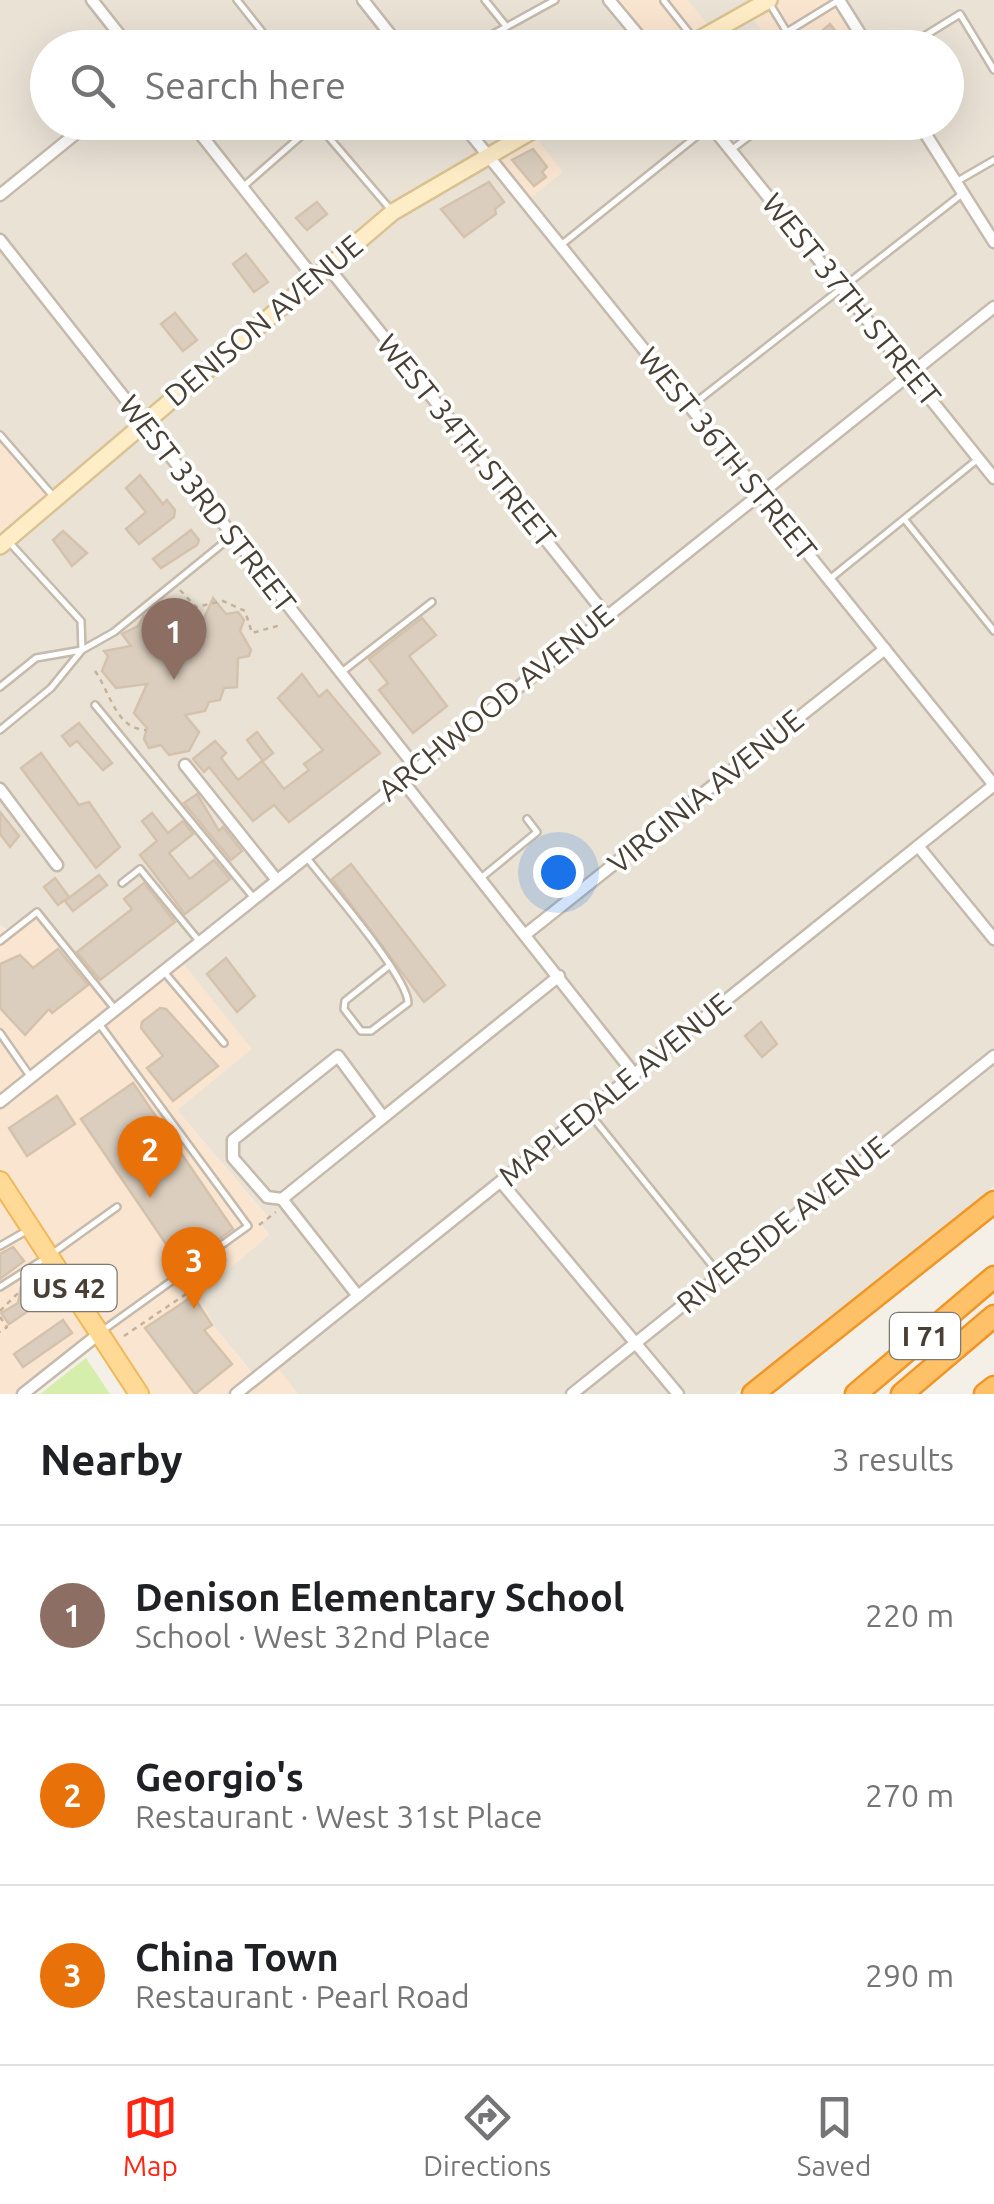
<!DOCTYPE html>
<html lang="en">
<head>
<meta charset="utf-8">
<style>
	body { margin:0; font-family:Ubuntu,sans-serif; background:#f6f6f6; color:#202124 }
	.you { position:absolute; left:558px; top:872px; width:35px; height:35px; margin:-25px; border:8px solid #fff; border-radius:50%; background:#1a73e8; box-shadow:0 0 0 15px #1a73e833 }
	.badge { display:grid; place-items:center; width:65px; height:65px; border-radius:50%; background:#ff2614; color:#fff; font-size:32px; font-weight:700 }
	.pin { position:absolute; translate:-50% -82px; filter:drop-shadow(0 2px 5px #0008) }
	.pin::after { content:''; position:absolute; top:52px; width:35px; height:30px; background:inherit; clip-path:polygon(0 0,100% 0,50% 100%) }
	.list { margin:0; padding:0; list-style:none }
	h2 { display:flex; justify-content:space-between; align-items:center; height:130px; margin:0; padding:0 40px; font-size:42px }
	h2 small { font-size:32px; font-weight:400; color:#757577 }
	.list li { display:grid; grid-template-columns:65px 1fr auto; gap:30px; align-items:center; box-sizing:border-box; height:180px; padding:0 40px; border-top:2px solid #e0e0e0 }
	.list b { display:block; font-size:38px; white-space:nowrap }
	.list p { margin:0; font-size:32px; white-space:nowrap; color:#757577 }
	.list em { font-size:32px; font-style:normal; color:#757577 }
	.icon { flex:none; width:55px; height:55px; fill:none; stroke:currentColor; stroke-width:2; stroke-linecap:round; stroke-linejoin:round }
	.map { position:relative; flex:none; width:994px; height:1394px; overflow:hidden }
	.search { position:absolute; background:#fff; box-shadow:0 10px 40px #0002; left:30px; right:30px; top:30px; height:110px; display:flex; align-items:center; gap:25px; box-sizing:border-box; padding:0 35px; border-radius:55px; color:#757577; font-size:38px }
	.sheet { height:670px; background:#fff }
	nav { display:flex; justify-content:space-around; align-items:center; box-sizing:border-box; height:140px; border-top:2px solid #e0e0e0; background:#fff; font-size:28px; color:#757577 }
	nav a { display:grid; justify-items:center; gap:5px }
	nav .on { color:#ff2614 }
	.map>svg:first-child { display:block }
	.residential { fill:#eae2d5; fill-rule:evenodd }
	.commercial { fill:#f9e5d0 }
	.green { fill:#d5eeab }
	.building { fill:#dbcebe; stroke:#d4c2ad; stroke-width:2.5 }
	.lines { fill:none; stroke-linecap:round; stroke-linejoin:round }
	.service-casing { stroke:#c5baab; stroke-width:10 }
	.minor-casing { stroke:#c5baab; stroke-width:15 }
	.secondary-casing { stroke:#dac292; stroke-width:20 }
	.primary-casing { stroke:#f1b85a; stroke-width:22 }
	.motorway-casing { stroke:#ef9628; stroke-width:25 }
	.path { stroke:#c5b298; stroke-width:2.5; stroke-dasharray:5 5; stroke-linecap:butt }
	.service { stroke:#fff; stroke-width:5 }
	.minor { stroke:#fff; stroke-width:10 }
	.secondary { stroke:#ffedc7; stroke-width:15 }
	.primary { stroke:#ffd996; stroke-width:18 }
	.motorway { stroke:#ffc168; stroke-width:20 }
	.labels { text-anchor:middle; stroke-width:8; stroke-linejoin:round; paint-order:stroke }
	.shield { fill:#fff; stroke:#807972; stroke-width:2.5 }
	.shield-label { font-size:28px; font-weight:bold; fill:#494035 }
	.street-label { font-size:30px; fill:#494035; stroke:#fff }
</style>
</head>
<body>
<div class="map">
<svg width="994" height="1394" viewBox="0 0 994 1394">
	<rect width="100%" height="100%" fill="#f5f0e7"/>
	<path class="residential" d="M 0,0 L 994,0 L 994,1186 L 735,1394 L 298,1394 L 274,1364 L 256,1378 L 215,1327 L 198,1295 L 269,1235 L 261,1224 L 268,1217 L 177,1110 L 251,1049 L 115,1009 L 0,925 ZM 48,48 L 946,48 L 946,122 L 48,122 Z"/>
	<g class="commercial">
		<polygon points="609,0 688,0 713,31 684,47 649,47"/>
		<polygon points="769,0 839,0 866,48 775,47 747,12"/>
		<polygon points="531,132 563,172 524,203 487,156"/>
		<polygon points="0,430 55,499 0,546"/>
		<polygon points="37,912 115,1008 179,958 252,1049 177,1110 268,1218 261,1224 269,1235 198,1295 215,1327 255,1378 274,1363 298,1394 139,1394 100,1333 23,1394 0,1394 0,925 8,934"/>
	</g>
	<polygon class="green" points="86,1358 110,1394 40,1394"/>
	<g class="building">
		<polygon points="830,24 849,48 802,48"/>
		<polygon points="533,149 547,167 542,172 546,177 534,186 512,160"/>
		<polygon points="489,182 504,202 495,209 496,214 464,237 441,209"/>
		<polygon points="317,202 327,214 307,230 296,218"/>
		<polygon points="246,254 268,282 254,292 233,264"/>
		<polygon points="175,313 197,340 183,351 161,324"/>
		<polygon points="140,475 163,504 167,500 175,510 174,517 139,544 126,529 146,512 126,488"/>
		<polygon points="191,530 199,540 197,545 161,568 153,559"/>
		<polygon points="63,531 87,553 72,566 53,540"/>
		<polygon points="213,598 226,614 238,612 244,620 240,631 251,650 249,656 238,658 237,687 224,688 220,700 209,702 205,711 185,715 199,732 189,751 169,755 161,745 149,748 144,739 147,728 134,713 147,684 116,688 102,671 108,656 104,651 131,646 122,634 138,626 144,616 159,614 170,628 176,611 187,609 201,625"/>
		<polygon points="422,618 436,635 409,656 447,706 413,733 379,690 388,683 369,659"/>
		<polygon points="302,674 319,697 327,690 380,753 289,822 274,805 253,821 209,767 204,772 193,759 215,741 226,753 221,758 238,780 262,761 284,789 309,770 304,764 323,750 278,698"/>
		<polygon points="79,723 112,763 103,770 77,741 70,746 62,736"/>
		<polygon points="257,732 273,753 263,761 247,740"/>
		<polygon points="41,753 79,805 89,802 120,847 96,868 21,768"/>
		<polygon points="197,794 219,831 223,827 242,851 231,860 184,803"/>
		<polygon points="0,812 19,836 10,847 0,834"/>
		<polygon points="152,813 168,833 183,821 193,834 169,853 190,879 214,860 230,879 185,914 140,855 157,841 142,821"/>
		<polygon points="351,864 445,985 424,1002 332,879"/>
		<polygon points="99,875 107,885 73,911 65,901"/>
		<polygon points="55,878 69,897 58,905 44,887"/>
		<polygon points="144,883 175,922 100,980 77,952 132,909 124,899"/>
		<polygon points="58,949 88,985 52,1013 49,1009 25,1035 0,1008 0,964 20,955 33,968"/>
		<polygon points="226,958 255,996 237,1012 207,974"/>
		<polygon points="160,1008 166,1009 218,1066 173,1101 147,1068 163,1056 141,1028 142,1022"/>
		<polygon points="761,1022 777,1044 762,1057 745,1036"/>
		<polygon points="133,1083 233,1229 181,1266 81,1119"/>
		<polygon points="57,1096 75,1124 27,1156 9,1128"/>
		<polygon points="13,1247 24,1261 0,1279 0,1254"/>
		<polygon points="21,1287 31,1294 36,1291 44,1300 9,1324 1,1313 18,1303"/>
		<polygon points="193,1296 212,1325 204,1330 232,1364 195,1394 145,1328"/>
		<polygon points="63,1320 72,1333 23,1367 14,1354"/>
	</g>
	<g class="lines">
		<g class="service-casing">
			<g id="service">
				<polyline points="237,0 275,48"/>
				<polyline points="485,0 506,26"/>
				<polyline points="664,1 694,39"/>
				<polyline points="768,1 787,32 839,0"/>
				<polyline points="468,48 555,0"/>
				<polyline points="905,48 960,14 994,70"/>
				<polyline points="326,134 391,210"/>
				<polyline points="731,150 768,122"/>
				<polyline points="956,182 994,160"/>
				<polyline points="244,186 317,122"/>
				<polyline points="561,245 708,127"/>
				<polyline points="691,406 962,194"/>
				<polyline points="0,435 53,496"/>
				<polyline points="905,520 994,631"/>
				<polyline points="831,578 978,459"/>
				<polyline points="343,671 432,602"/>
				<polyline points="0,687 36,658 82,650 114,632 232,536"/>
				<polyline points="95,705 253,897"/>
				<polyline points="0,730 51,688 82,650 81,621 9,542"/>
				<path d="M 307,858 C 327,884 408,977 408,1003 L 371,1031 L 361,1031 L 344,1009 L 345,1001 L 390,965"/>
				<polyline points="481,878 537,832 527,819"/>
				<polyline points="122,883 140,869 199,941"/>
				<polyline points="0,941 37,912 115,1009"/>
				<polyline points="165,973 224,1043"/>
				<polyline points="100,1025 248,1226 102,1331"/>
				<polyline points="0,1033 30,1076"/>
				<polyline points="590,1114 719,1274"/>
				<polyline points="0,1246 28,1230"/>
				<polyline points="53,1253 117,1207"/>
				<polyline points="0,1287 44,1259"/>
			</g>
		</g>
		<g class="minor-casing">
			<g id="minor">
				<polyline points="92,0 130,48"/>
				<polyline points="363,0 401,48"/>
				<polyline points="609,0 649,48"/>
				<polyline points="839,0 869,48"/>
				<polyline points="191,122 314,278"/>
				<polyline points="461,122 994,785"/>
				<polyline points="708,122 994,478"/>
				<polyline points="918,122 994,242"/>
				<polyline points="0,195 90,122"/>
				<polyline points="0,240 416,768"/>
				<polyline points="328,267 605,614"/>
				<polyline points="185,765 276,879"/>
				<polyline points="401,779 635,1075"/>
				<polyline points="0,789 57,865"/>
				<polyline points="918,846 994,939"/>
				<polyline points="526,934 885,649"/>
				<polyline points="0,1102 994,307"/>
				<polyline points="501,1182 678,1394"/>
				<polyline points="282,1199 559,976"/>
				<polyline points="358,1296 282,1199 267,1197 233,1158 233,1140 338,1056 383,1117"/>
				<polyline points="23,1394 100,1333"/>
				<polyline points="236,1394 994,785"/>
				<polyline points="572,1394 994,1056"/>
			</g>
		</g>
		<g class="secondary-casing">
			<g id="secondary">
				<polyline points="684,48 769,0"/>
				<polyline points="0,546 393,212 547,122"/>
			</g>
		</g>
		<g class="primary-casing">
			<polyline id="primary" points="0,1181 139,1394"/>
		</g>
		<g class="motorway-casing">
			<g id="motorway">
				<polyline points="753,1394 994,1202"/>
				<polyline points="856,1394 994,1277"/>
				<polyline points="902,1394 994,1316"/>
				<polyline points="985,1394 994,1387"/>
			</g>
		</g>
		<g class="path">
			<polyline points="180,590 196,607 223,601 245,611 252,633 281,625"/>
			<path d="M 95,671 C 110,692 116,729 146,730"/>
			<polyline points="259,1225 276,1212"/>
			<polyline points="0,1311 18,1293 47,1281"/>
			<polyline points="0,1317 7,1327 0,1332"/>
			<polyline points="124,1336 186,1294 182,1287"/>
		</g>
		<use href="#service" class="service"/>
		<use href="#minor" class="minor"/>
		<use href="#secondary" class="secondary"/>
		<use href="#primary" class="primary"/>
		<use href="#motorway" class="motorway"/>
	</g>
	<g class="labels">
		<g class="shield">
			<rect x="21.5" y="1265" width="95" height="46" rx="8"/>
			<rect x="890" y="1313" width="70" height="46" rx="8"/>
		</g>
		<g class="shield-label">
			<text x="69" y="1298">US 42</text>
			<text x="925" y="1346">I 71</text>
		</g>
		<g class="street-label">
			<text transform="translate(851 300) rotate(51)" y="10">WEST 37TH STREET</text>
			<text transform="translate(264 321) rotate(-40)" y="10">DENISON AVENUE</text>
			<text transform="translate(466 441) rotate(51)" y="10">WEST 34TH STREET</text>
			<text transform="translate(727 454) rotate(51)" y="10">WEST 36TH STREET</text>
			<text transform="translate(207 504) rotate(52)" y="10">WEST 33RD STREET</text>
			<text transform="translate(496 703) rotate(-39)" y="10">ARCHWOOD AVENUE</text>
			<text transform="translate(706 792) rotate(-39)" y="10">VIRGINIA AVENUE</text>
			<text transform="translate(615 1090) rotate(-39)" y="10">MAPLEDALE AVENUE</text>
			<text transform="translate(783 1225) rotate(-39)" y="10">RIVERSIDE AVENUE</text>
		</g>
	</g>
</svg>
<div class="you"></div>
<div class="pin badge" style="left:174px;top:680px;background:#8d6e63">1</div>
<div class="pin badge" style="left:150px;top:1198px;background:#e8710a">2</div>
<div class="pin badge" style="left:194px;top:1309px;background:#e8710a">3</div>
<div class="search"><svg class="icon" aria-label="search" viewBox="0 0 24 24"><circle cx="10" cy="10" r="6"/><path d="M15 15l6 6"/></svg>Search here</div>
</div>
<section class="sheet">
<h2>Nearby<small>3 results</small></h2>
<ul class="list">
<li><span class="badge" style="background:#8d6e63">1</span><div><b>Denison Elementary School</b><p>School · West 32nd Place</p></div><em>220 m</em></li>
<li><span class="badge" style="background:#e8710a">2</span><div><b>Georgio's</b><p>Restaurant · West 31st Place</p></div><em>270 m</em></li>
<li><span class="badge" style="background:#e8710a">3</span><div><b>China Town</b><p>Restaurant · Pearl Road</p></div><em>290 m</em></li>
</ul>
</section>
<nav>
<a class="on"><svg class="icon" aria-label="map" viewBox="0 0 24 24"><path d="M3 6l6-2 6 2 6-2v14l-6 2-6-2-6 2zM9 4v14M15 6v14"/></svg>Map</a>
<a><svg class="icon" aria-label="directions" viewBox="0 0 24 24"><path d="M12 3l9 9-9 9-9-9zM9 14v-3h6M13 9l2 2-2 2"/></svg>Directions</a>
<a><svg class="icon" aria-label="saved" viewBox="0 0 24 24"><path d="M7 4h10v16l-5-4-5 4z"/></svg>Saved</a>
</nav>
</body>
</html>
